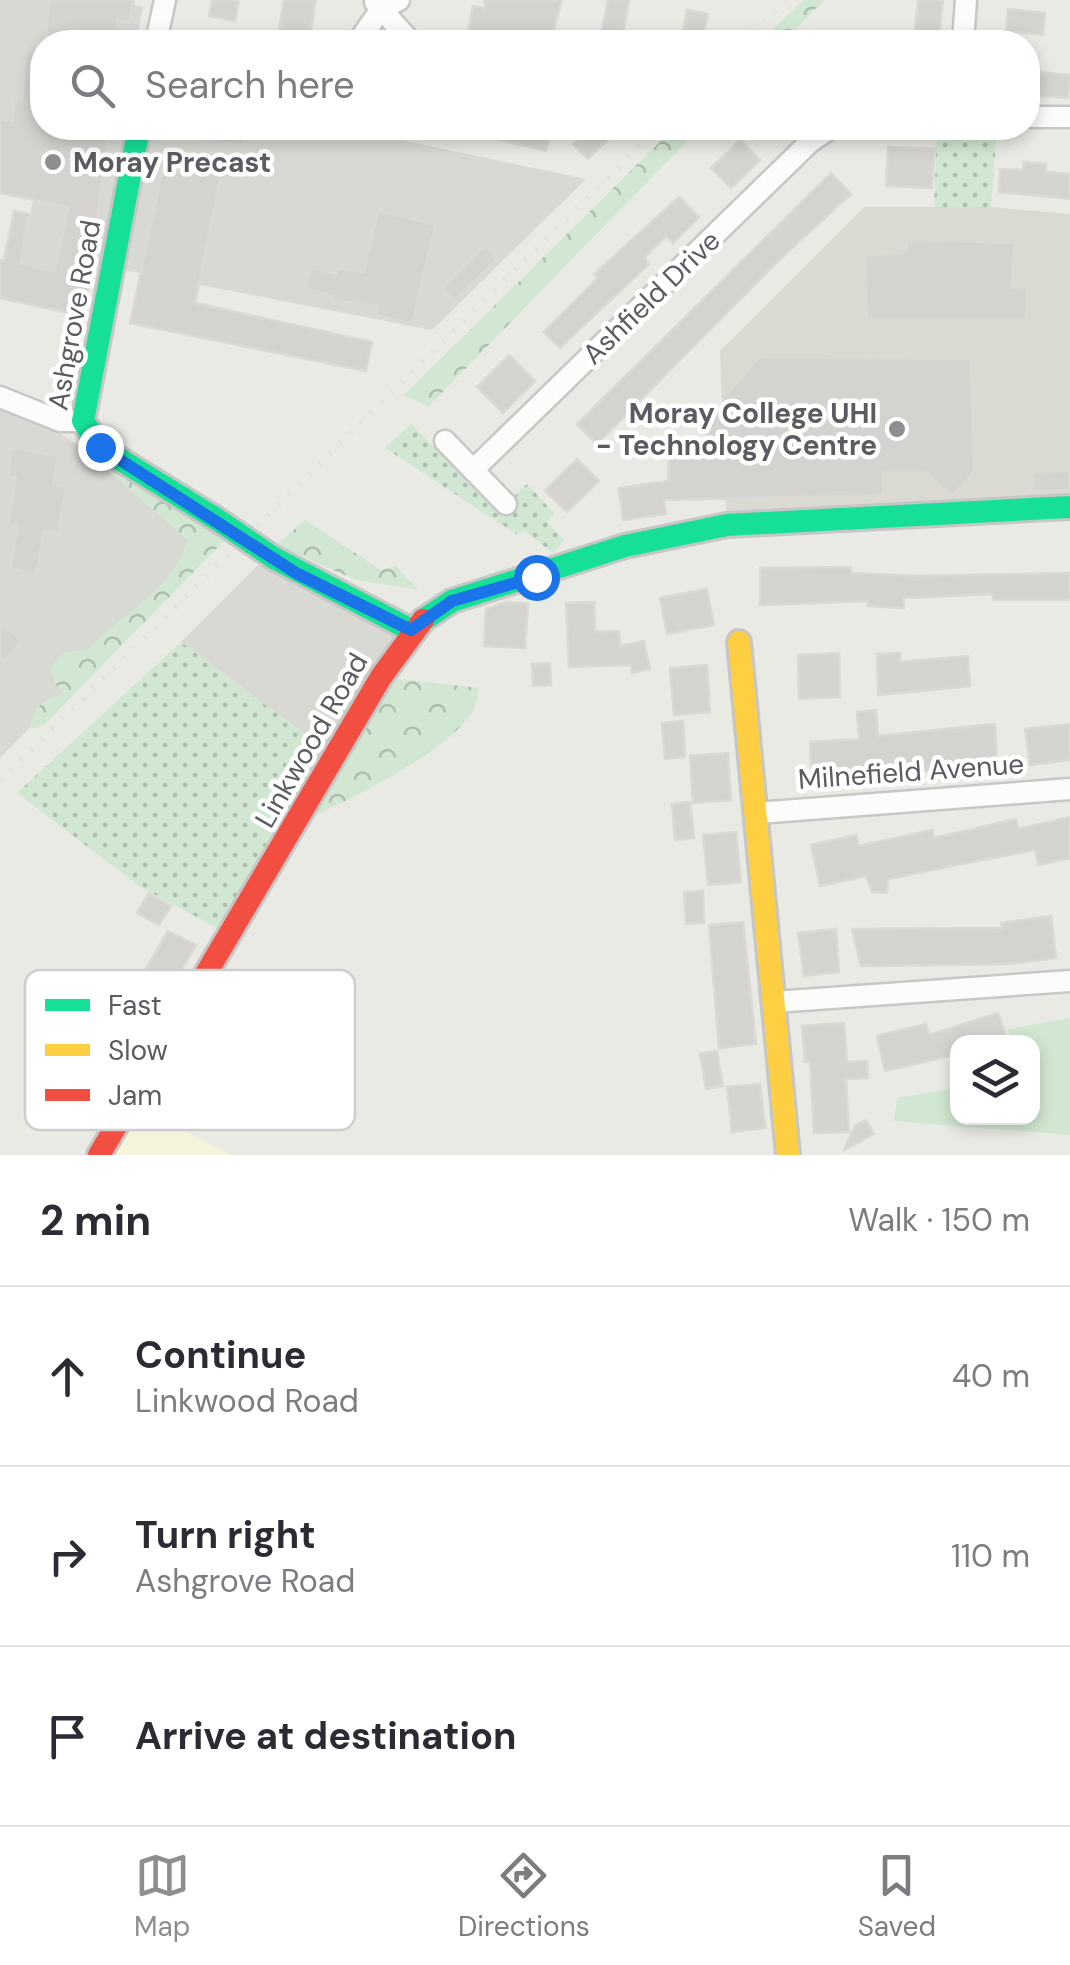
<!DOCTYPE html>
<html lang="en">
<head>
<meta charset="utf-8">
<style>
	body { margin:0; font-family:"DM Sans",sans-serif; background:#f2f2f3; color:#2b2b33 }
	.controls { position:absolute; right:30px; bottom:30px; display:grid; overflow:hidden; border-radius:20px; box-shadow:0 5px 15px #0003 }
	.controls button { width:90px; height:90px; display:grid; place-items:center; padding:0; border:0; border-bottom:2px solid #e1e1e2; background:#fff; color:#2b2b33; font:50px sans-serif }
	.stop { position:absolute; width:30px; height:30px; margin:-22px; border:8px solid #1a73e8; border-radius:50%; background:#fff }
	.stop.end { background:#1a73e8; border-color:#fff; box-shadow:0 2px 10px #0008 }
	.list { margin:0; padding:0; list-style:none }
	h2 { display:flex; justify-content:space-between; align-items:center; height:130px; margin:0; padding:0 40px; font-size:42px }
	h2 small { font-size:32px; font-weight:400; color:#7c7c81 }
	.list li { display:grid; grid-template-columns:65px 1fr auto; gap:30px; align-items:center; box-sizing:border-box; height:180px; padding:0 40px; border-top:2px solid #e1e1e2 }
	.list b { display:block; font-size:38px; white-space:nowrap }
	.list p { margin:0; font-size:32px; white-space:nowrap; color:#7c7c81 }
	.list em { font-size:32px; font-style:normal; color:#7c7c81 }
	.icon { flex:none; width:55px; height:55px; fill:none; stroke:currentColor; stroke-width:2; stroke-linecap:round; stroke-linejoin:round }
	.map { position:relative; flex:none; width:1070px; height:1155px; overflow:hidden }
	.search { position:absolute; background:#fff; box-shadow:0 5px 15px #0003; left:30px; right:30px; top:30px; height:110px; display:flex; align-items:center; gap:25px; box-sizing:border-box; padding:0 35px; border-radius:40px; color:#7c7c81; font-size:38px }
	.sheet { height:670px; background:#fff }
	nav { display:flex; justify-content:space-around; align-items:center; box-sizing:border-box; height:140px; border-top:2px solid #e1e1e2; background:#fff; font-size:28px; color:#7c7c81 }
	nav a { display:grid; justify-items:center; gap:5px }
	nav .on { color:#8c8e90 }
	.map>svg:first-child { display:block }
	.commercial { fill:#f5f3dc }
	.industrial { fill:#d9d9d4 }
	.education { fill:#dbdad2 }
	.grass { fill:url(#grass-dots) }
	.forest { fill:url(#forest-crowns) }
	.park { fill:#d2e7d2 }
	.building { fill:#d4d3cf; stroke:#dad9d4; stroke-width:2.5 }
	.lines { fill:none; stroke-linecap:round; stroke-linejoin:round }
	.street-casing { stroke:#c7c8c6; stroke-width:25 }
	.fast-casing { stroke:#c5c6c5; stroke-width:28 }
	.slow-casing { stroke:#c5c6c5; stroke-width:28 }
	.jam-casing { stroke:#c5c6c5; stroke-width:28 }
	.street { stroke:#fcfcfb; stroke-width:20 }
	.fast { stroke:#16e098; stroke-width:22 }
	.slow { stroke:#ffcf43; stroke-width:22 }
	.jam { stroke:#f24e42; stroke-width:22 }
	.rail { stroke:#e2e2e2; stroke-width:6; stroke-dasharray:2.5 12; stroke-linecap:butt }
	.fast-bridge-casing { stroke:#c5c6c5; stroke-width:28; stroke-linecap:butt }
	.fast-bridge { stroke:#16e098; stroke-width:22 }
	.route { stroke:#1a73e8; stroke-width:12 }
	.poi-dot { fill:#8c8e90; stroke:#fff; stroke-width:4 }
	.labels { text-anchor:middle; stroke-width:9; stroke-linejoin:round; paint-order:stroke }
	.poi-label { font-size:28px; font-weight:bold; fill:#5a5c62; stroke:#fff; text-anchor:start }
	.street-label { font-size:28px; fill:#5a5c62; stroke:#fff }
	.key { fill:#fff; stroke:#ceced0; stroke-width:2.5 }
	.key-label { font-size:28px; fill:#5a5c62 }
</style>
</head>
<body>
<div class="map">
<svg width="1070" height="1155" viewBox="0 0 1070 1155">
	<defs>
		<pattern id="grass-dots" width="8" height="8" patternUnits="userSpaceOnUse" patternTransform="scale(2.5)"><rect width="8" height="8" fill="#d2e7d2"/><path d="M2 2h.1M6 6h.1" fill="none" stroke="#adbeae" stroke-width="1.8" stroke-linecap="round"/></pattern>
		<pattern id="forest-crowns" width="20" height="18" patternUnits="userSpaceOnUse" patternTransform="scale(2.5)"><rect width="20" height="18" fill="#d2e7d2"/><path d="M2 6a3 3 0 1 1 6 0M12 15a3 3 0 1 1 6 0" fill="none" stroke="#adbeae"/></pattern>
	</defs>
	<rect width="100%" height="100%" fill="#eaeae4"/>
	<polygon class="commercial" points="131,1103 231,1155 99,1155"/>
	<g class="industrial">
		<polygon points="0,0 110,0 143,7 136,42 42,42 42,128 343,128 586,179 432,330 98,265 94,280 19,264 33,201 0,193"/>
		<polygon points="0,407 53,429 218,536 0,758"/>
		<polygon points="259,564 411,630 337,758 181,642"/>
	</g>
	<polygon class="education" points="864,207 991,207 1070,214 1070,507 727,525 720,351"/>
	<g class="grass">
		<polygon points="937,128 997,128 991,207 934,207"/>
		<polygon points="411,424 498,511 527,484 554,513 547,522 564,540 553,553 525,531 516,534 385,448"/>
		<polygon points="181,642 337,758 232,936 139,886 17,793"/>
	</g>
	<g class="forest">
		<polygon points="803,0 824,0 783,42 760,42"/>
		<polygon points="674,128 700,128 428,407 404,395"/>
		<path d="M 83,449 L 224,541 L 44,725 L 30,729 C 33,708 44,697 65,694 L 55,684 L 51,669 C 60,652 68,650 86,651 C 117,618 181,582 187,539 Z"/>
		<polygon points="305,520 381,570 396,566 418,590 356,580 276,545"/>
		<path d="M 381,677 L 479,688 C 477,696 477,705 473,711 C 449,752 343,804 299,822 Z"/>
	</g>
	<polygon class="park" points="1070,1018 1070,1135 894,1121 897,1098 957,1088 958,1118 1032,1118 1032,1042 1011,1042 1008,1029"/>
	<g class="building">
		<polygon points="49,0 134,0 129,23 118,20 116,42 46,42"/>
		<polygon points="212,0 239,0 235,21 209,16"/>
		<polygon points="284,0 316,0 309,42 277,42"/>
		<polygon points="485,0 562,0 550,42 466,42 473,6 485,8"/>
		<polygon points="608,0 629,0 622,39 601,35"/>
		<polygon points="918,0 943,0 939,41 914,39"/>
		<polygon points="1008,9 1045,13 1043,35 1006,31"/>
		<polygon points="687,10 708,14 702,42 681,42"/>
		<polygon points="26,49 42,50 42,128 109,130 84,316 0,298 0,260 4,261 14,211 29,214 20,264 55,271 68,207 0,193 0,120 13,121 14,100 22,101"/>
		<polygon points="1028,71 1070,75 1068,98 1028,95"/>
		<polygon points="192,128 245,128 243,145 191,139"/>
		<polygon points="475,128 538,128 551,131 546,151 475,134"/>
		<polygon points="590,128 620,128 588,159 573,144"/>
		<polygon points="740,140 760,160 731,188 711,168"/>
		<polygon points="888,147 935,149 932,188 886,186"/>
		<polygon points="197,150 225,156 195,303 372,342 366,371 130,323 163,168 192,174"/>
		<polygon points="1024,162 1046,164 1046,172 1070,174 1070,199 999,192 1000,169 1023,170"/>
		<polygon points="831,173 851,194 775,264 597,444 577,424"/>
		<polygon points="679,197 699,217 673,243 666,236 644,258 649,264 560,348 544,332 598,278 594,274"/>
		<polygon points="378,211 435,225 412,324 376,315 378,306 333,300 334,296 305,288 311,268 337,274 337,269 364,272"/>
		<polygon points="907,240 1014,243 1012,288 1027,288 1026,319 867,319 865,255 906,253"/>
		<polygon points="485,246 498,258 455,300 443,288"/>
		<polygon points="509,355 535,381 503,413 477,387"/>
		<polygon points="759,357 971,359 974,471 952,496 926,472 883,472 883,495 664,500 666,514 623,520 619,488 668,481 669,453 707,455 706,412 724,412 723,399"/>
		<polygon points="12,448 58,456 53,485 66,487 58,533 44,530 36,574 10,569 18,526 8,524 16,477 8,476"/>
		<polygon points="577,459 599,481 567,512 545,491"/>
		<polygon points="1070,471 1070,490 1033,491 1033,472"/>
		<polygon points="851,567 851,573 915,576 1070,573 1070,600 993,600 993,594 904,598 904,608 868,606 868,601 760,605 760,568"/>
		<polygon points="707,589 714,625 667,634 660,598"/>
		<polygon points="506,602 528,604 525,648 484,646 486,609"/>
		<polygon points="594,602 595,632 619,631 620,646 644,641 650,669 632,673 631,665 569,667 566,603"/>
		<polygon points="0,628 15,633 19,641 14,653 0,661"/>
		<polygon points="839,653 840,697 799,699 798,655"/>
		<polygon points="900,653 900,662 968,656 970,686 878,695 877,654"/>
		<polygon points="550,663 551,685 533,686 532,664"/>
		<polygon points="707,665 710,712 674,715 670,668"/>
		<polygon points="876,710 878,736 995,724 997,768 954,768 812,783 810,742 859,739 857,712"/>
		<polygon points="683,721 685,757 665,759 662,723"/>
		<polygon points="1070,724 1070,760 1030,765 1025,729"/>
		<polygon points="728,753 731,800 693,803 690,756"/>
		<polygon points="690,802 694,838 675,840 672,804"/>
		<polygon points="1070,817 1070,858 1038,865 1035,850 966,863 888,879 887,893 872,892 866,876 820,886 811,845 856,835 859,846 932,830 934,838 1016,819 1018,829"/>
		<polygon points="736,832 741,882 708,885 703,835"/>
		<polygon points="703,891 704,923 686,924 684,892"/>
		<polygon points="149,893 171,906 159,925 137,913"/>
		<polygon points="1051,916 1056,958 1010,964 861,966 852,929 1002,928 1001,923"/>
		<polygon points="743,922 756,1044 719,1048 709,925"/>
		<polygon points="836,929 839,972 804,976 798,933"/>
		<polygon points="168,931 196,945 131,1058 104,1041"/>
		<polygon points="998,1013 1008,1042 958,1042 958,1054 885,1071 877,1036 926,1024 929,1035"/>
		<polygon points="844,1023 847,1062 867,1061 868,1078 846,1079 849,1132 814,1133 810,1062 805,1062 802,1026"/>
		<polygon points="717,1051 723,1086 706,1089 700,1054"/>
		<polygon points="760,1084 765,1128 732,1132 727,1087"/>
		<polygon points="866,1120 874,1134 844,1150 855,1126"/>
	</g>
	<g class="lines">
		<g class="street-casing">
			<g id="street">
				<polyline points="375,2 411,42"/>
				<polyline points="156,42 165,0"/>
				<polyline points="358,42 381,9 399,0"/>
				<polyline points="963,42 966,0"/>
				<polyline points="1028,117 1070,117"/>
				<polyline points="0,397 60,421 83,421"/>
				<polyline points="445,441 506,504"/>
				<polyline points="473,470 810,142 831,128"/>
				<polyline points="757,813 1070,789"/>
				<polyline points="774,1002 1070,981"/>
			</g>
		</g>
		<g class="fast-casing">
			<g id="fast">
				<polyline points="139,128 83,421 100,447 218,520"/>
				<polyline points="274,558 411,630"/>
				<polyline points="423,620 452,601 625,546 727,525 1070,507"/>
			</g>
		</g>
		<g class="slow-casing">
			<polyline id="slow" points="739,642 788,1155"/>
		</g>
		<g class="jam-casing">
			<polyline id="jam" points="99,1155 381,677 423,620"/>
		</g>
		<use href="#street" class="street"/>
		<use href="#fast" class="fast"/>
		<use href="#slow" class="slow"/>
		<use href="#jam" class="jam"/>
		<g class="rail">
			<polyline points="743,42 786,0"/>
			<polyline points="0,781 658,128"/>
		</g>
		<g class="fast-bridge-casing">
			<polyline id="fast-bridge" points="218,520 274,558"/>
		</g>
		<use href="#fast-bridge" class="fast-bridge"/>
	</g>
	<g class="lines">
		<polyline class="route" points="100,447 296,573 411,630 452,601 536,577"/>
	</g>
	<g class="poi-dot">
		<circle cx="53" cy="162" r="10"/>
		<circle cx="897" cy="429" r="10"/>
	</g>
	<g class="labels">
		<g class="poi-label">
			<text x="73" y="172">Moray Precast</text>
			<text x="877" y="423" text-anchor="end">Moray College UHI<tspan x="877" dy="32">- Technology Centre</tspan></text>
		</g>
		<g class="street-label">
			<text transform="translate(651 297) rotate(-44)" y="10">Ashfield Drive</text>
			<text transform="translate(74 315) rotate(-80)" y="10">Ashgrove Road</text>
			<text transform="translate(311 740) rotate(-60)" y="10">Linkwood Road</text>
			<text transform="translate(911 771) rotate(-4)" y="10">Milnefield Avenue</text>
		</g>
	</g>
	<rect x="25" y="970" width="330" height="160" rx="15" class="key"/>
	<rect x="45" y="999" width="45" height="12" fill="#16e098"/>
	<rect x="45" y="1044" width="45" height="12" fill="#ffcf43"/>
	<rect x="45" y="1089" width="45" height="12" fill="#f24e42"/>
	<g class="key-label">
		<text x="108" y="1015">Fast</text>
		<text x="108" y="1060">Slow</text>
		<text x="108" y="1105">Jam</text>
	</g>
</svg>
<div class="controls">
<button><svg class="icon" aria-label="layers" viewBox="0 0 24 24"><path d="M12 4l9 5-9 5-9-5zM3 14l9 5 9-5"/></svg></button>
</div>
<div class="stop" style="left:536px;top:577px"></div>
<div class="stop end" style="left:100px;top:447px"></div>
<div class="search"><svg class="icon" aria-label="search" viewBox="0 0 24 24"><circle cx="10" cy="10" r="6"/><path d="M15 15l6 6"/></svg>Search here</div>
</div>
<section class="sheet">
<h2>2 min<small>Walk · 150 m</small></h2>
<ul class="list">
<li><svg class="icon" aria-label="ahead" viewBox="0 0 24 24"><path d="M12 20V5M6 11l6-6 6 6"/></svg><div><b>Continue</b><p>Linkwood Road</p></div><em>40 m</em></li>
<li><svg class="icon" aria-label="right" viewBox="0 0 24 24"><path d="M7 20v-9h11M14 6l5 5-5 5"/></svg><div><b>Turn right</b><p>Ashgrove Road</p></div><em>110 m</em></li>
<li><svg class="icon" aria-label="arrive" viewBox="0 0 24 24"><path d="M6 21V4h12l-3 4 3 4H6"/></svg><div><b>Arrive at destination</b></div></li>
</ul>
</section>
<nav>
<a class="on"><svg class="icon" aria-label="map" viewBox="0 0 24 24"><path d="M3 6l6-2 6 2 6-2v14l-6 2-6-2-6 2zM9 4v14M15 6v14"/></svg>Map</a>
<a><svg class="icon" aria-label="directions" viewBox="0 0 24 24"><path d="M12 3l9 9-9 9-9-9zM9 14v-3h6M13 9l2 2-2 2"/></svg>Directions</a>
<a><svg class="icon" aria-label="saved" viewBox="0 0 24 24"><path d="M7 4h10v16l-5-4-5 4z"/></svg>Saved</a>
</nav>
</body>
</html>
